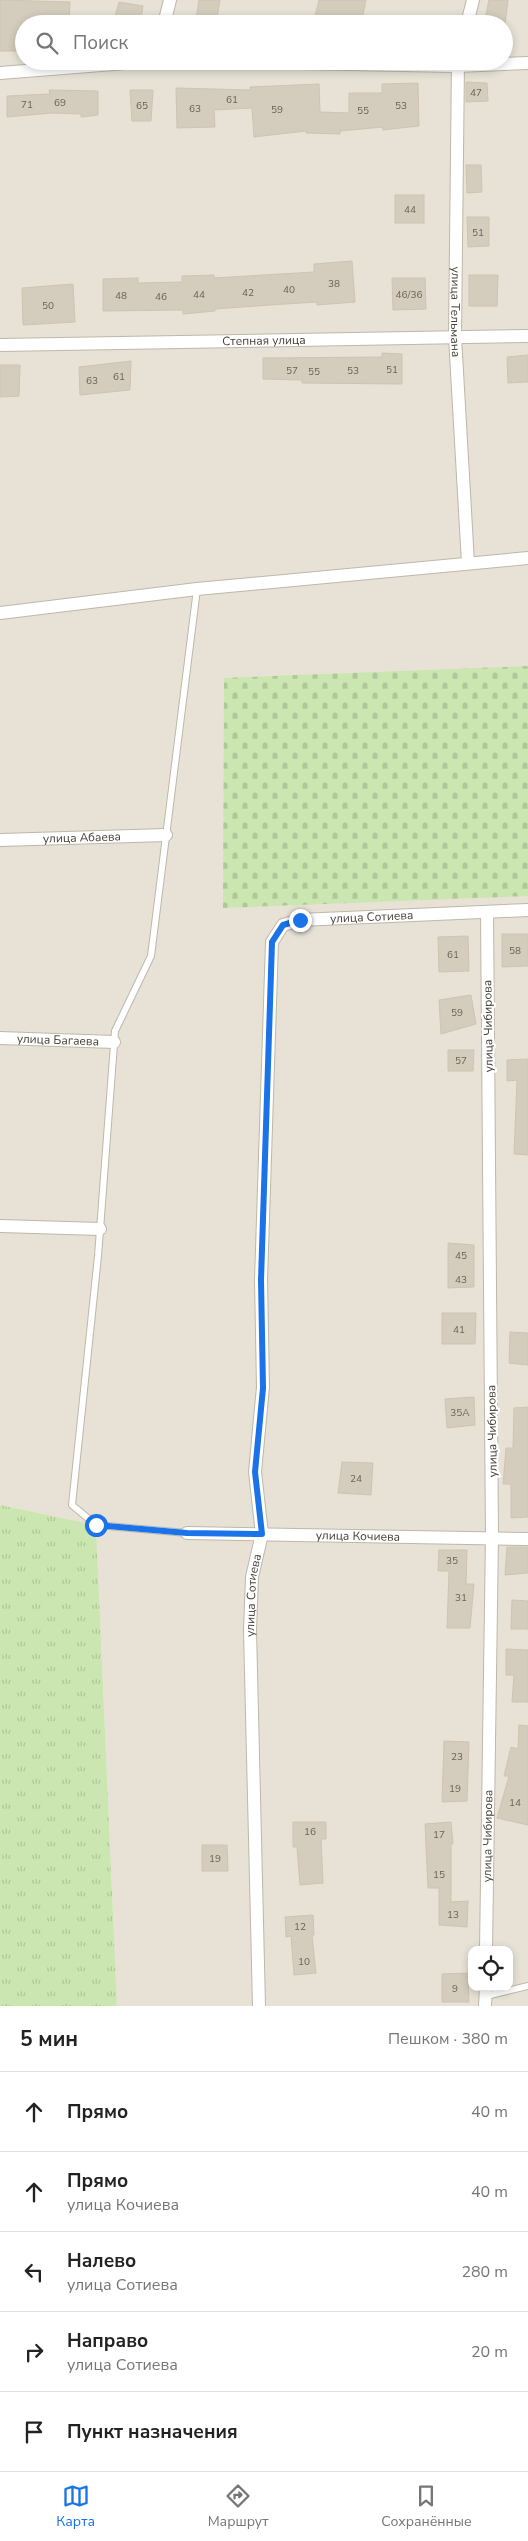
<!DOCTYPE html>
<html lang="ru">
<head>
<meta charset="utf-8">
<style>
	body { margin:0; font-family:"Nunito Sans",sans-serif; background:#f2f2f2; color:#222 }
	.controls { position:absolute; right:15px; bottom:15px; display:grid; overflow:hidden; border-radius:10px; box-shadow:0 2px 8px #0003 }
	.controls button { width:45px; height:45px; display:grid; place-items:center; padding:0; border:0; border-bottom:1px solid #e0e0e0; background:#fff; color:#222; font:25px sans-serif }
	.stop { position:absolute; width:15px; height:15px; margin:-11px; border:4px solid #1a73e8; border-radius:50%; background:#fff }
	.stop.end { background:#1a73e8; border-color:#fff; box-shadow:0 1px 5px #0008 }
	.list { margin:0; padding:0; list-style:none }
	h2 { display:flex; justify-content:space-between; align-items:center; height:65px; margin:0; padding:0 20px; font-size:21px }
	h2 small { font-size:16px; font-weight:400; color:#767676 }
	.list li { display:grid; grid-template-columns:32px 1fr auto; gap:15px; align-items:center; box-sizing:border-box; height:80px; padding:0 20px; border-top:1px solid #e0e0e0 }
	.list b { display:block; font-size:19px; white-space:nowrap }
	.list p { margin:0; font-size:16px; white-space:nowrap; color:#767676 }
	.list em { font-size:16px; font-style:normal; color:#767676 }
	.icon { flex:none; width:28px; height:28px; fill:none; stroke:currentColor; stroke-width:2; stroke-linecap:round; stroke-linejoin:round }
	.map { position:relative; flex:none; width:528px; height:2006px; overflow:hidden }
	.search { position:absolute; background:#fff; box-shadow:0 2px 8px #0003; left:15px; right:15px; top:15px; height:55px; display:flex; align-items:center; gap:12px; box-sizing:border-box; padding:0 18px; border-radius:28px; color:#767676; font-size:19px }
	.sheet { height:465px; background:#fff }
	nav { display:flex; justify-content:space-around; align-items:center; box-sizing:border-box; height:70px; border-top:1px solid #e0e0e0; background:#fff; font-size:14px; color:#767676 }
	nav a { display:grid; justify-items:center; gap:2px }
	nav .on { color:#1a73e8 }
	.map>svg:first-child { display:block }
	.residential { fill:#e7e2d5; fill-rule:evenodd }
	.grass { fill:url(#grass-tufts) }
	.cemetery { fill:url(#cemetery-stones) }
	.building { fill:#d4ccbc; stroke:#cfc4b0 }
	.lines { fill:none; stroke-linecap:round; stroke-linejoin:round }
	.lane-casing { stroke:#beb8aa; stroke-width:8 }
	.street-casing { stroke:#beb8aa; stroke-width:14 }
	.lane { stroke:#fff; stroke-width:6 }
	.street { stroke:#fff; stroke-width:12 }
	.route { stroke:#1a73e8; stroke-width:6 }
	.labels { text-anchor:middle; stroke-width:4.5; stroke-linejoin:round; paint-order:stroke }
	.number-label { font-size:10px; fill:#6a6358 }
	.street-label { font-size:12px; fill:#464036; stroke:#fff }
</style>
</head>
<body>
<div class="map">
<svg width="528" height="2006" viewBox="0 0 528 2006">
	<defs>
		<pattern id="grass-tufts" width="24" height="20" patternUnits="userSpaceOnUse" patternTransform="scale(1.25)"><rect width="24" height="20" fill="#cce6b1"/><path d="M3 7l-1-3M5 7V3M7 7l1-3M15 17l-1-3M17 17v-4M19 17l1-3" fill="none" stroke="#b1c699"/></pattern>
		<pattern id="cemetery-stones" width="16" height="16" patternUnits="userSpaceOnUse" patternTransform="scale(1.25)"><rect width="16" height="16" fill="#cce6b1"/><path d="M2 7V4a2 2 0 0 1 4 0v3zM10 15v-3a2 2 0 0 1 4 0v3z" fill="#b1c699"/></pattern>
	</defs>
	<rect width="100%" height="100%" fill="#f3f0e7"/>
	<path class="residential" d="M 0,0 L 528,0 L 528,2006 L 117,2006 L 96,1525 L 0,1505 ZM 24,24 L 504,24 L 504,61 L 24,61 ZM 472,1950 L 509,1950 L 509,1987 L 472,1987 Z"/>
	<polygon class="grass" points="0,1505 96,1525 117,2006 0,2006"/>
	<polygon class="cemetery" points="528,666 528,896 223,908 224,678"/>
	<g class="building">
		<polygon points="0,0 70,2 69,24 24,24 24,51 0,51"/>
		<polygon points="199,0 220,0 216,24 195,24"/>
		<polygon points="319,0 366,0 361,24 313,24"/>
		<polygon points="489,0 508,0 505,24 484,24"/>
		<polygon points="119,2 143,6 140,24 113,24"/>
		<polygon points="466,82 487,83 488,101 466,102"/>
		<polygon points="418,83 419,126 383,130 383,127 340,131 340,134 306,133 306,131 254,137 252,108 214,110 215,127 177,128 176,88 250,90 250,87 319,84 320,112 349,113 349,93 382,93 382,84"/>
		<polygon points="49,90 98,91 98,115 81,117 81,114 52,113 7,117 7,96 50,94"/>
		<polygon points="130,90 153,90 151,121 132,121"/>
		<polygon points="466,165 481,165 482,192 467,193"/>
		<rect x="395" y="195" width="29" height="28"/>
		<polygon points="467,217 489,217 489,246 468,247"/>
		<polygon points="352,261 355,302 317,305 317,302 270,305 215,309 215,311 183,314 183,310 103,311 103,279 138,278 138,283 182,282 182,276 214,275 214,278 314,272 314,264"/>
		<polygon points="469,275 498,275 497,306 469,306"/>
		<polygon points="392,278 425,278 426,309 393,310"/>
		<polygon points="73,284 75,322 23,325 22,288"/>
		<polygon points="382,353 402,354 402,384 302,383 302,380 263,379 263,358 382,357"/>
		<polygon points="528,355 528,382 508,383 507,357"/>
		<polygon points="131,361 130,390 80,395 79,367"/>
		<polygon points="0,365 20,365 19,396 0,397"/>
		<polygon points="502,934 528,934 528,966 502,967"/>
		<polygon points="468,936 469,971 439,972 438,937"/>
		<polygon points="471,995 476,1024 441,1034 439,1000"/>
		<polygon points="448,1050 474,1050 473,1071 448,1071"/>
		<polygon points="528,1059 528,1155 514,1154 517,1080 507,1081 507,1060"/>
		<polygon points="448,1243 474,1245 474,1287 448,1288"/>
		<polygon points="442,1313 476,1313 475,1344 442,1344"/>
		<polygon points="510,1332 528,1333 528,1365 509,1363"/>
		<polygon points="474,1397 475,1425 447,1428 445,1399"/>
		<polygon points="528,1407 528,1517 511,1518 511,1484 503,1484 506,1448 513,1448 514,1408"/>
		<polygon points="342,1462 373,1463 371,1495 338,1493"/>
		<polygon points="507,1547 528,1547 528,1573 505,1575"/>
		<polygon points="439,1550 467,1550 466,1584 474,1584 470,1628 447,1628 449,1571 438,1571"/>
		<polygon points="512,1600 528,1601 528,1629 511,1629"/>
		<polygon points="506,1649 528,1650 528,1702 512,1702 514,1675 506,1675"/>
		<polygon points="519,1725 528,1726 528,1825 497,1818 509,1776 504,1776 511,1747 518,1749"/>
		<polygon points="444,1741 469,1742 467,1801 442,1802"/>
		<polygon points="293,1822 326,1822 326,1839 321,1839 323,1883 300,1885 297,1847 293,1847"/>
		<polygon points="451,1822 453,1844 451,1844 451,1902 468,1901 467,1927 439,1925 439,1888 428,1888 425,1824"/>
		<polygon points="202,1845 227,1845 228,1871 202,1871"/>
		<polygon points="313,1915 314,1935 312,1935 316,1973 294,1975 291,1936 286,1937 285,1917"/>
		<polygon points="468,1973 469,2002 442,2002 442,1974"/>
	</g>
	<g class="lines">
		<g class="lane-casing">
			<g id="lane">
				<polyline points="187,1533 96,1525 72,1505 98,1256 115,1031 151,956 197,589"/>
				<polyline points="486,1996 528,1986"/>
			</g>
		</g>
		<g class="street-casing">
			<g id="street">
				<polyline points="164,24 170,0"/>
				<polyline points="467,24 473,0"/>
				<polyline points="180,61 457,66 528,63"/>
				<path id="s1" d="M 458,61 L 455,337 L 468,563"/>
				<polyline points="0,73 151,61"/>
				<path id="s2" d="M 0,345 L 528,336"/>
				<polyline points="0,613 197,589 528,558"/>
				<path id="s3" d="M 0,840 L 166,835"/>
				<path id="s4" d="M 0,1038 L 114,1042"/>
				<polyline points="0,1226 100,1229"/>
				<path id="s5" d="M 187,1533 L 528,1539"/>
				<path id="s6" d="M 486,1950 L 492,1536 L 487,912"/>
				<path id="s7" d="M 259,2006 L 250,1630 L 252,1577 L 262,1534 L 255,1472 L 263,1387 L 261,1280 L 272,942 L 283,925 L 300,920 L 528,910"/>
				<polyline points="485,2006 486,1987"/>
			</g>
		</g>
		<use href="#lane" class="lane"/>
		<use href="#street" class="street"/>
	</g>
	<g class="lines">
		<polyline class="route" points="96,1525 187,1533 262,1534 255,1472 263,1388 261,1280 272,942 283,925 300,920"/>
	</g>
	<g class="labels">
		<g class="number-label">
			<text x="476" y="96">47</text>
			<text x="232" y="103">61</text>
			<text x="60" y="106">69</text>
			<text x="27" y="108">71</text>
			<text x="142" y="109">65</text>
			<text x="401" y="109">53</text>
			<text x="195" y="112">63</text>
			<text x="277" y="113">59</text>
			<text x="363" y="114">55</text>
			<text x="410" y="213">44</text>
			<text x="478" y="236">51</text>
			<text x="334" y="287">38</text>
			<text x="289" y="293">40</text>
			<text x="248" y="296">42</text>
			<text x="199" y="298">44</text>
			<text x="409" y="298">46/36</text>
			<text x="121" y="299">48</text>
			<text x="161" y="300">46</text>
			<text x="48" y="309">50</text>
			<text x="392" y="373">51</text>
			<text x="292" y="374">57</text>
			<text x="353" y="374">53</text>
			<text x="314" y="375">55</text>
			<text x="119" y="380">61</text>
			<text x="92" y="384">63</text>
			<text x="515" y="954">58</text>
			<text x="453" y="958">61</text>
			<text x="457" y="1016">59</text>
			<text x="461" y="1064">57</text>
			<text x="461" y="1259">45</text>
			<text x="461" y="1283">43</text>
			<text x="459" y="1333">41</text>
			<text x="460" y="1416">35А</text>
			<text x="356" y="1482">24</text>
			<text x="452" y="1564">35</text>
			<text x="461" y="1601">31</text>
			<text x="457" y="1760">23</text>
			<text x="455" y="1792">19</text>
			<text x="515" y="1806">14</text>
			<text x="310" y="1835">16</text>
			<text x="439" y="1838">17</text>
			<text x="215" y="1862">19</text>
			<text x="439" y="1878">15</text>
			<text x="453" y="1918">13</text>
			<text x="300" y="1930">12</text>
			<text x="304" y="1965">10</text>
			<text x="455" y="1992">9</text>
		</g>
		<g class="street-label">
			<text dy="4" stroke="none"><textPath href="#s1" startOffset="251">улица Тельмана</textPath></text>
			<text dy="4" stroke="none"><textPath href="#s2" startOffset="264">Степная улица</textPath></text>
			<text dy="4" stroke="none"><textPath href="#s3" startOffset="82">улица Абаева</textPath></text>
			<text dy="4" stroke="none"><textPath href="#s7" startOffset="1176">улица Сотиева</textPath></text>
			<text transform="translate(488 1026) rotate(-91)" y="4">улица Чибирова</text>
			<text dy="4" stroke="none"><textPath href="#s4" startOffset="58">улица Багаева</textPath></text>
			<text transform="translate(492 1431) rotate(-91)" y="4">улица Чибирова</text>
			<text dy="4" stroke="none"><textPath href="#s5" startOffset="171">улица Кочиева</textPath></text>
			<text dy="4" stroke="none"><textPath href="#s7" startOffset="411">улица Сотиева</textPath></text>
			<text dy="4" stroke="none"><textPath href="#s6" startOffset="114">улица Чибирова</textPath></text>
		</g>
	</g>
</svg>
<div class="controls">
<button><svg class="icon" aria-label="locate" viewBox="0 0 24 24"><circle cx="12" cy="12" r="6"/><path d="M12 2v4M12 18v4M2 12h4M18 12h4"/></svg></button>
</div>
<div class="stop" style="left:96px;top:1525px"></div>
<div class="stop end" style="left:300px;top:920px"></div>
<div class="search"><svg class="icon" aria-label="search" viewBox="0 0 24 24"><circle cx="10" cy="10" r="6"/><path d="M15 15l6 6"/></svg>Поиск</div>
</div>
<section class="sheet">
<h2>5 мин<small>Пешком · 380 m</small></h2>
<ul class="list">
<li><svg class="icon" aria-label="ahead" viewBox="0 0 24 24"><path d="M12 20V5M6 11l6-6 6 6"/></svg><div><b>Прямо</b></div><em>40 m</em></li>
<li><svg class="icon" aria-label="ahead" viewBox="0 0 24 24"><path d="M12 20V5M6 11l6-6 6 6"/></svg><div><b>Прямо</b><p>улица Кочиева</p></div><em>40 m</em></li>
<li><svg class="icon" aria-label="left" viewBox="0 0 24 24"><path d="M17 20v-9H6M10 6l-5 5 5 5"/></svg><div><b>Налево</b><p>улица Сотиева</p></div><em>280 m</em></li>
<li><svg class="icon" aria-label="right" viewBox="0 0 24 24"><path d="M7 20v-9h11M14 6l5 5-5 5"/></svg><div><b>Направо</b><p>улица Сотиева</p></div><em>20 m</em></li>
<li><svg class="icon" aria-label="arrive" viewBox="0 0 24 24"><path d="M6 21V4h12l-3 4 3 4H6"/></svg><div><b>Пункт назначения</b></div></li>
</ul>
</section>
<nav>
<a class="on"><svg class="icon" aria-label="map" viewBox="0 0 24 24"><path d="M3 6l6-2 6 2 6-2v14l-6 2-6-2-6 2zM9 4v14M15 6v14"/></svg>Карта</a>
<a><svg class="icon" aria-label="directions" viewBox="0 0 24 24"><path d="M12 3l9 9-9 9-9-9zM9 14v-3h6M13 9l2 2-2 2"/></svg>Маршрут</a>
<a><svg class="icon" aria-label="saved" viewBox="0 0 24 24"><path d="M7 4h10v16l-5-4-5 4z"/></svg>Сохранённые</a>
</nav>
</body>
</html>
